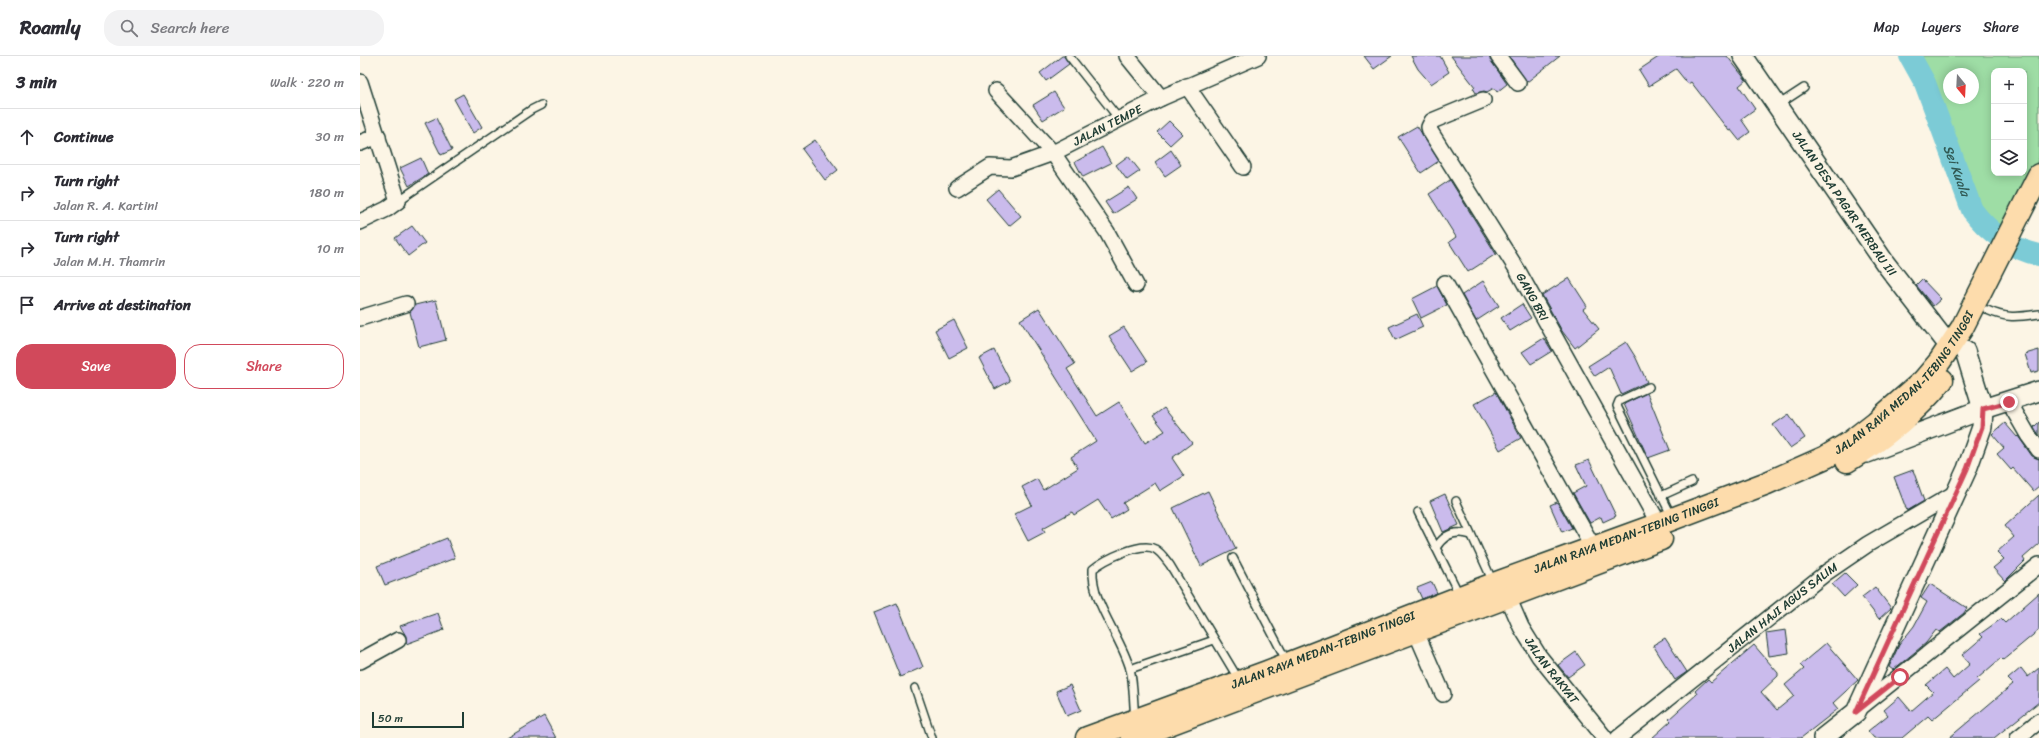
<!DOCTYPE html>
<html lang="en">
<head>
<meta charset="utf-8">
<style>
	body { margin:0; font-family:Sriracha,sans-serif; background:#f2f2f3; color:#2b2b33 }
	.controls { position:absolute; right:12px; top:12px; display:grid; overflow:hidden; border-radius:8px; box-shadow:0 2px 10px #0003 }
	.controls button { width:36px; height:36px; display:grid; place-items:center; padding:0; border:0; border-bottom:1px solid #e1e1e2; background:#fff; color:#2b2b33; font:20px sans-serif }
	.compass { position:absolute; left:1583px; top:12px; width:36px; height:36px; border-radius:50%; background:#fff; box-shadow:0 2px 10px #0003; rotate:162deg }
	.scale { position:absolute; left:12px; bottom:10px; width:92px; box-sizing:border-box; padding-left:4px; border:2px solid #1f3d34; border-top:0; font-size:11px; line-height:14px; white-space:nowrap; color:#1f3d34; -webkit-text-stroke:3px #fcf5e5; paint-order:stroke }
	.stop { position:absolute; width:12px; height:12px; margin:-9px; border:3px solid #d1495b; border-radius:50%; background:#fff }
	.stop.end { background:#d1495b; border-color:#fff; box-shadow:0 1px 4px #0008 }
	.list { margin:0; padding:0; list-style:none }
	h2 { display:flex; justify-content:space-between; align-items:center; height:52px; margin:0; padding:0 16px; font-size:17px }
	h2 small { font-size:13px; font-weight:400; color:#7c7c81 }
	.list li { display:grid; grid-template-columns:26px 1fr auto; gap:12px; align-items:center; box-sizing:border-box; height:56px; padding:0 16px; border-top:1px solid #e1e1e2 }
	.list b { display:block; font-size:15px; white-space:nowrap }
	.list p { margin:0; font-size:13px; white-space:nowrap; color:#7c7c81 }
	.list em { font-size:13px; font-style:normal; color:#7c7c81 }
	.actions { display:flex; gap:8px; padding:12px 16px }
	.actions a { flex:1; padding:9px 0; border:1px solid #d1495b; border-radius:16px; text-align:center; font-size:14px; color:#d1495b }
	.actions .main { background:#d1495b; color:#fff }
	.icon { flex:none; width:22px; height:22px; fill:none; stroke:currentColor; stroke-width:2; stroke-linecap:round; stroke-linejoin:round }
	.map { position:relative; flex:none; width:1679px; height:682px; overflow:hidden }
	header { display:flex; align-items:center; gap:24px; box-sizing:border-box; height:56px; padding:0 20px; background:#fff; border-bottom:1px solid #e1e1e2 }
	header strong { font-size:19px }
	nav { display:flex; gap:22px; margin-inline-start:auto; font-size:14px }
	.search { width:280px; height:36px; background:#f2f2f3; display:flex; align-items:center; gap:10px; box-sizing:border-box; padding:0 14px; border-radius:16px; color:#7c7c81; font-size:15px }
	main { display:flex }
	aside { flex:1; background:#fff }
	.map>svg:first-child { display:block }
	.green { fill:#9edda5; stroke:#5e8d6c; fill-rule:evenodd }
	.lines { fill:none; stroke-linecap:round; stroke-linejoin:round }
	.river { stroke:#7bcbd6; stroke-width:22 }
	.building { fill:#cabbec; stroke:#1f3d34 }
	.service-casing { stroke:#1f3d34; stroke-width:10 }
	.minor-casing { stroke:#1f3d34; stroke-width:18 }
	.tertiary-casing { stroke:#1f3d34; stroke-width:22 }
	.trunk-casing { stroke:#1f3d34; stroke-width:25 }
	.service { stroke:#fcf5e5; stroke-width:7 }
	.minor { stroke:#fcf5e5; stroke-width:15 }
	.tertiary { stroke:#fcf5e5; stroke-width:19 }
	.trunk { stroke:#fddcac; stroke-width:22 }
	.route { stroke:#d1495b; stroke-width:5 }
	.labels { text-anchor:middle; stroke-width:4; stroke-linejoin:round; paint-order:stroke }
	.street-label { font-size:12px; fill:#1f3d34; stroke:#fcf5e5 }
	.water-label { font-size:13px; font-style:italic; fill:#315954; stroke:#fcf5e5 }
</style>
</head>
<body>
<header>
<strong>Roamly</strong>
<div class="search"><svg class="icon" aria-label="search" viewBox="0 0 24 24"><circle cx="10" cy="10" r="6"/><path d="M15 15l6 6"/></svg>Search here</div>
<nav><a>Map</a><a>Layers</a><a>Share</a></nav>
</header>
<main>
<aside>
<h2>3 min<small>Walk · 220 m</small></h2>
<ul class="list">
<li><svg class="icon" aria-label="ahead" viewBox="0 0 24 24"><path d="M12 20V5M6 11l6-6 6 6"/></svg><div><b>Continue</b></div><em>30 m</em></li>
<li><svg class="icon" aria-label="right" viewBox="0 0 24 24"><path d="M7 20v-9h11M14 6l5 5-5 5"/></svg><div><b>Turn right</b><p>Jalan R. A. Kartini</p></div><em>180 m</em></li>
<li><svg class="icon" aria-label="right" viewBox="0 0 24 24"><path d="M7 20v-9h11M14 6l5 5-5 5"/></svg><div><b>Turn right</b><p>Jalan M.H. Thamrin</p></div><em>10 m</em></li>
<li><svg class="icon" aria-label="arrive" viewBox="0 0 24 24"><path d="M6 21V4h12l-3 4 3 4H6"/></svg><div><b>Arrive at destination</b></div></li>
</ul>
<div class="actions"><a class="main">Save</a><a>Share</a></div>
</aside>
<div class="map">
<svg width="1679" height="682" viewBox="0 0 1679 682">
	<rect width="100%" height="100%" fill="#fcf5e5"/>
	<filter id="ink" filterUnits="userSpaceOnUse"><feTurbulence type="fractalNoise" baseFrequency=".025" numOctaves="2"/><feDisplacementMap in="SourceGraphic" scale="8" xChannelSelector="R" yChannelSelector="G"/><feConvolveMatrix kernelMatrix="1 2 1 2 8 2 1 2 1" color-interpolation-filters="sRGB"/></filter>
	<g filter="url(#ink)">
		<path class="green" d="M 1554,0 L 1679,0 L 1679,101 L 1653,159 L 1641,172 L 1620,154 L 1604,116 L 1592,79 ZM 1634,15 L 1664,15 L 1664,117 L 1634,117 ZM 1589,18 L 1613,18 L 1613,42 L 1589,42 Z"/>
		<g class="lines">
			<path class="river" id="s1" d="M 1550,0 L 1565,27 L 1612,154 C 1628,176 1652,193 1679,199"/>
		</g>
		<g class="building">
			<polygon points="702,0 704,0 709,8 686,25 680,17"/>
			<polygon points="1004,0 1032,0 1014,13"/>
			<polygon points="1051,0 1080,0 1089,16 1071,28 1058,13"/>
			<polygon points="1091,0 1129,0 1131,5 1147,28 1137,36 1134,32 1127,36 1124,35 1116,37 1113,32 1115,31"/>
			<polygon points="1149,0 1200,0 1167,26"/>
			<polygon points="1300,0 1367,0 1386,24 1379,30 1395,53 1381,63 1390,76 1379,84 1371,74 1369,75 1331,26 1328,28 1316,13 1289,30 1279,14"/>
			<polygon points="694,36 704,51 683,64 673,49"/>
			<polygon points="103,38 122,71 113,77 94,43"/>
			<polygon points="76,62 92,94 81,99 65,67"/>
			<polygon points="809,65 822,78 810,89 797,76"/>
			<polygon points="1057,70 1079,105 1061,117 1038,81"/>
			<polygon points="455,84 478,114 465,124 442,93"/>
			<polygon points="742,91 751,107 723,121 715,106"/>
			<polygon points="811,94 821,109 805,120 795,106"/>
			<polygon points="768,100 780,115 767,124 756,109"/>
			<polygon points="61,102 68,118 49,130 40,112"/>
			<polygon points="1090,124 1136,198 1108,216 1089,186 1096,181 1069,138"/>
			<polygon points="769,131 777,143 753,158 745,146"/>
			<polygon points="638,133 661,160 649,170 626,143"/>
			<polygon points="52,170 65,187 48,200 35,182"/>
			<polygon points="1209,222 1227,250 1223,253 1239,273 1215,292 1202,275 1182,239"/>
			<polygon points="1562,223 1581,243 1573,250 1556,229"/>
			<polygon points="1123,225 1139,250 1116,265 1102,239"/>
			<polygon points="1077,230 1087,249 1061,262 1052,243"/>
			<polygon points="76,244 86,284 59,291 50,256 55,249"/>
			<polygon points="1162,248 1171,262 1150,275 1141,262"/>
			<polygon points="679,252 715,308 707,313 737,360 759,346 785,387 805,375 793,360 804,352 832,387 812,402 824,420 800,435 795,427 763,447 767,453 751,463 738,444 714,459 712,456 683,472 685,476 668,485 654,458 672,449 662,431 677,423 683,434 718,412 711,401 736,385 660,264"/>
			<polygon points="1057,258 1063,271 1035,284 1029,271"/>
			<polygon points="594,264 608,292 589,302 575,274"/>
			<polygon points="764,271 787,306 772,315 749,280"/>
			<polygon points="1184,282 1192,295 1171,308 1162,296"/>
			<polygon points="1266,286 1276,302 1287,326 1261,338 1249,311 1235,320 1228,310"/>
			<polygon points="634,294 650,325 635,333 619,302"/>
			<polygon points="1679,294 1679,315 1671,317 1665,298"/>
			<polygon points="1136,336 1161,382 1140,394 1114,348"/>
			<polygon points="1287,337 1310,394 1288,402 1264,348"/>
			<polygon points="1429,358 1445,382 1430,392 1413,369"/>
			<polygon points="1679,366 1679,379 1674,371"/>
			<polygon points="1645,367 1657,381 1658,380 1672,400 1679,403 1679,430 1673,435 1653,412 1651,414 1637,398 1644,392 1632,378"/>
			<polygon points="1229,404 1256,460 1243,466 1241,461 1230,467 1213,437 1226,430 1216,409"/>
			<polygon points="1553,414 1564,445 1547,455 1534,421"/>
			<polygon points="848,435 876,493 841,510 813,452"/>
			<polygon points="1085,438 1099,469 1083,476 1070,445"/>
			<polygon points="1679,439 1679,488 1663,502 1665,505 1645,525 1633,512 1644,503 1637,496 1654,481 1645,470"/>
			<polygon points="1197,446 1212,472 1202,476 1190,449"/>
			<polygon points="87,482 95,502 25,529 17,510"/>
			<polygon points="1485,517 1497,529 1484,541 1472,528"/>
			<polygon points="1072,526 1077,537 1062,543 1057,532"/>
			<polygon points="1570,528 1607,552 1604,557 1580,576 1576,574 1566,587 1533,614 1529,611 1539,589 1554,570 1567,546 1561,542"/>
			<polygon points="1515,531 1531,552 1519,563 1502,541"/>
			<polygon points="1679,537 1679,574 1643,604 1641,602 1617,623 1619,625 1590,649 1572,664 1568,660 1542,682 1514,682 1508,675 1528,659 1524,654 1539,641 1551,655 1573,636 1566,629 1585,613 1593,623 1610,608 1602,599 1623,581 1620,578 1641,563 1645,567"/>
			<polygon points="537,547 563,611 540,621 514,556"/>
			<polygon points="78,557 84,574 46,588 46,580 40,570"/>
			<polygon points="1426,574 1429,597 1409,600 1406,577"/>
			<polygon points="1305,582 1327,616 1315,624 1293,589"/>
			<polygon points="1466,587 1498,624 1473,647 1478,653 1441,682 1292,682 1311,665 1309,663 1337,638 1335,635 1348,623 1351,626 1394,589 1418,617 1418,620 1401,636 1417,654 1434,640 1425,629 1444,613 1440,609"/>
			<polygon points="1216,596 1225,609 1208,621 1198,609"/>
			<polygon points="1661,612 1668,621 1679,612 1679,646 1634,682 1589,682 1653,628 1648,623"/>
			<polygon points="710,629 721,654 707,660 696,635"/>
			<polygon points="184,660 196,682 147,682"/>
		</g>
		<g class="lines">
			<g class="service-casing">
				<g id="service">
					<polyline points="709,0 759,63"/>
					<polyline points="1418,49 1444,32"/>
					<polyline points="38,145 171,54 181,49"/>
					<path d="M 1627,254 C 1647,263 1658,261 1679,258"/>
					<polyline points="1289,331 1259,345 1257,350 1312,461"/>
					<polyline points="1301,440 1332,426"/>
					<polyline points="1096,445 1133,526"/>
					<polyline points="1058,456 1099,538"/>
					<path d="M 1076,492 C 1084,478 1096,474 1111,479"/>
					<polyline points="873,502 927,606"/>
					<polyline points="770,613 854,584"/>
					<polyline points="555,632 572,682"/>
					<path d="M 775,661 C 773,646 774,628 770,613 C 761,580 731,547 733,513 C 744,504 781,485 795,493 C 801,496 806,504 810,509 L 879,624"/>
				</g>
			</g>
			<g class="minor-casing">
				<g id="minor">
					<polyline points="767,0 801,42"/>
					<polyline points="1138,0 1158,27"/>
					<polyline points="0,26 38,145 27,153 0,166"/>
					<polyline points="827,30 883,111"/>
					<polyline points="636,35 693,97 747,176 776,229"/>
					<path id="s2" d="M 1123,44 L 1072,65 L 1069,71 L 1070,75 L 1158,215 L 1299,468"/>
					<polyline points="0,87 18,80"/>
					<path id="s3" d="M 597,132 L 630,111 L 651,112 L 693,97 L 801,42 L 898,0"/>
					<polyline points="1085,227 1233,491"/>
					<polyline points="0,262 46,248"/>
					<polyline points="1649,346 1668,379 1679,394"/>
					<path id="s4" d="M 1148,541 L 1161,571 L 1179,600 L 1245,682"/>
					<polyline points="1056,576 1083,638"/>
					<polyline points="0,605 38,584"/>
					<polyline points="1496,655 1679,509"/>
					<path id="s5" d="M 1258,682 L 1467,516 L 1508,488 L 1597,436"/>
					<polyline points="1658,682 1679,665"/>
				</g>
			</g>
			<g class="tertiary-casing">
				<g id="tertiary">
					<path id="s6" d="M 1383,0 L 1525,207 L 1590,291"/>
					<polyline points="1507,397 1623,353 1679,335"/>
					<polyline points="1463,682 1496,656 1607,413 1622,371 1623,353 1605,295"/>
				</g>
			</g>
			<g class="trunk-casing">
				<g id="trunk">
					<path d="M 1487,405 C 1523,383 1556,356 1582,324"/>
					<path id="s7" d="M 727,682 L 907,616 L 1134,528 L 1299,468 L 1407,427 L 1466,401 L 1489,387 L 1516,366 L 1563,325 L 1580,305 L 1602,272 L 1679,119"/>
					<polyline points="772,682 1301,483"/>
				</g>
			</g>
			<use href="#service" class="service"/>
			<use href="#minor" class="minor"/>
			<use href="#tertiary" class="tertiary"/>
			<use href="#trunk" class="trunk"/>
		</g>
	</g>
	<g class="lines" filter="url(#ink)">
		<polyline class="route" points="1540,621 1496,656 1607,413 1622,371 1623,353 1649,346"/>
	</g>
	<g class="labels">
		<g class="street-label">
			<text dy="4" stroke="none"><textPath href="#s3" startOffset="166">JALAN TEMPE</textPath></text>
			<text dy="4" stroke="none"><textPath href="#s6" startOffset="179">JALAN DESA PAGAR MERBAU III</textPath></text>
			<text dy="4" stroke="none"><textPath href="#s2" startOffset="261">GANG BRI</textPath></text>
			<text dy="4" stroke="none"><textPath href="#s7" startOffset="900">JALAN RAYA MEDAN-TEBING TINGGI</textPath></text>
			<text dy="4" stroke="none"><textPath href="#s7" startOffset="576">JALAN RAYA MEDAN-TEBING TINGGI</textPath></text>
			<text dy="4" stroke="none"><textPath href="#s5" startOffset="210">JALAN HAJI AGUS SALIM</textPath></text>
			<text dy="4" stroke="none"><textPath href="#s7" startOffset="252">JALAN RAYA MEDAN-TEBING TINGGI</textPath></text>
			<text dy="4" stroke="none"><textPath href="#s4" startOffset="86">JALAN RAKYAT</textPath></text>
		</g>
		<g class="water-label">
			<text dy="5" stroke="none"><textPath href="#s1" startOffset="124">Sei Kuala</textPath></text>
		</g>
	</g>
</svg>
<div class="controls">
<button>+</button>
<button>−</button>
<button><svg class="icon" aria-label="layers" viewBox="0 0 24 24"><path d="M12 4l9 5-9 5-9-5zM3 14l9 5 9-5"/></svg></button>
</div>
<svg class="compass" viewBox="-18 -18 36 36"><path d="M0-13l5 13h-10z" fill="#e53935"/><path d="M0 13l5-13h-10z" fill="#7c7c81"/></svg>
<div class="scale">50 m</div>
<div class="stop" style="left:1540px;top:621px"></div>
<div class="stop end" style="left:1649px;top:346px"></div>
</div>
</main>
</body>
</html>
